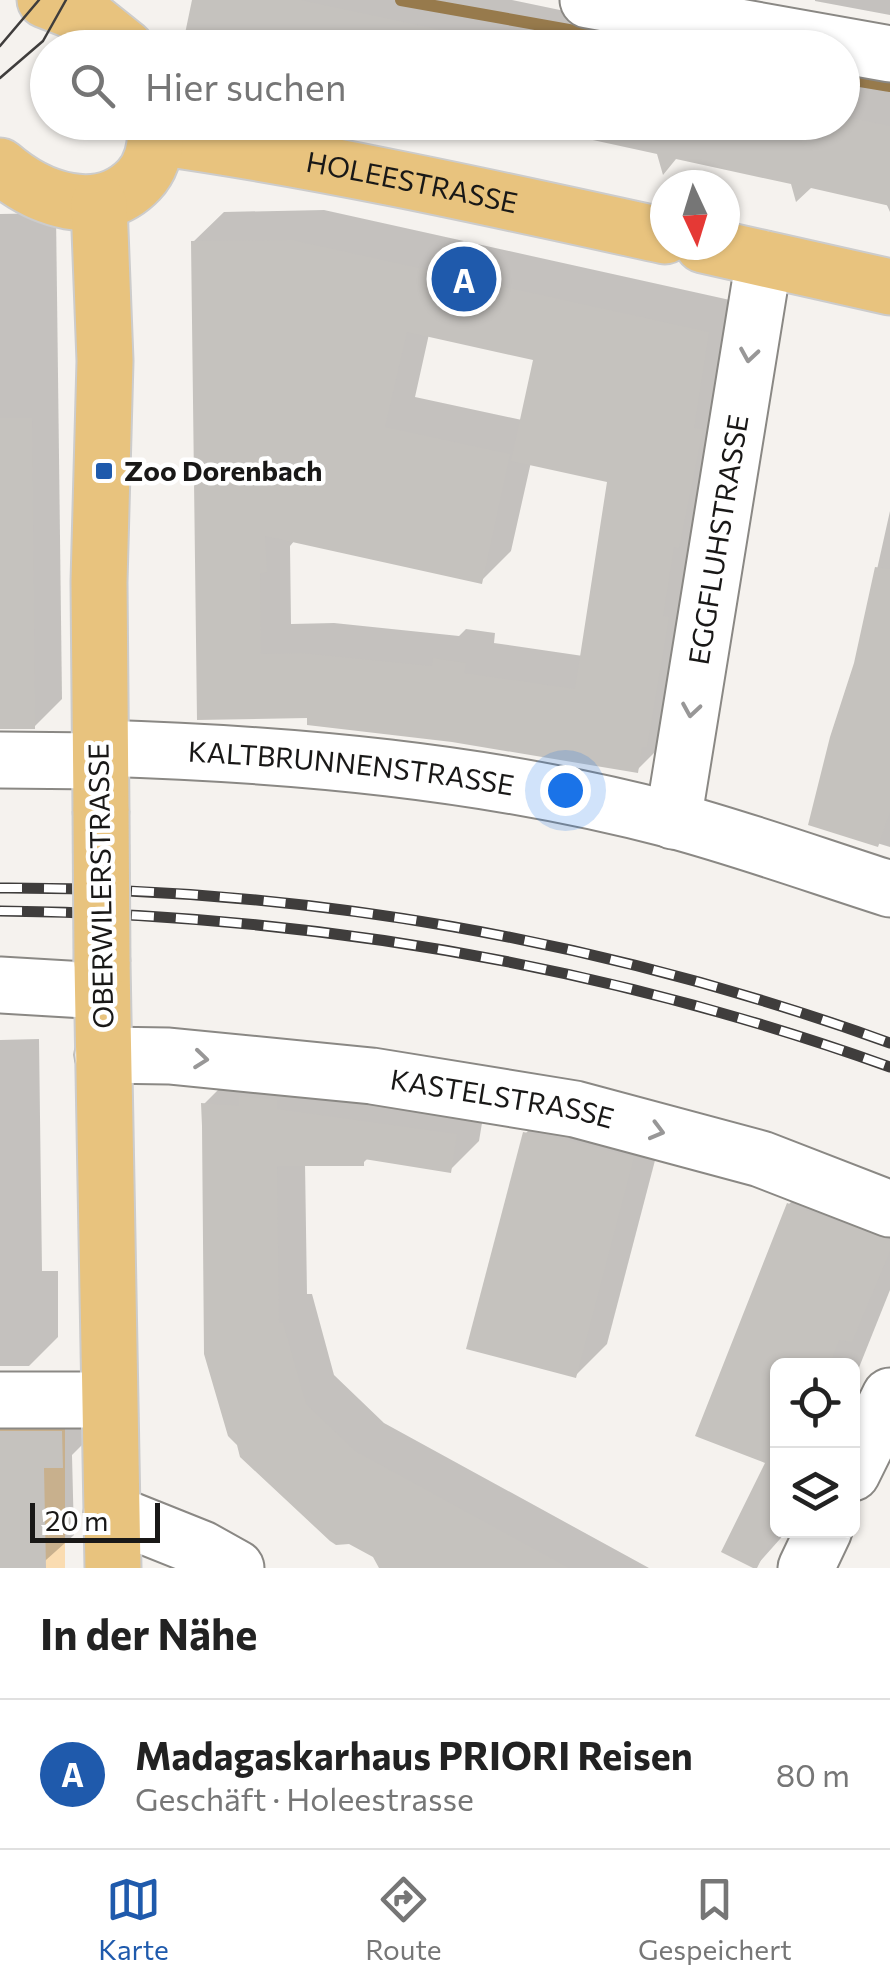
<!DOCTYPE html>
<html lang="de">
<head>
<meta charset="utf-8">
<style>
	body { margin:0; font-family:Commissioner,sans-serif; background:#f2f2f2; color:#222 }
	.controls { position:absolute; right:30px; bottom:30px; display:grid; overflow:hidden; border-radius:15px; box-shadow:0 2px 8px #0004 }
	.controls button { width:90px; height:90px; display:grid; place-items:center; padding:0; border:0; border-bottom:2px solid #e0e0e0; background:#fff; color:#222; font:50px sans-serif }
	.compass { position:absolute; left:650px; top:170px; width:90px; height:90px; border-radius:50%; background:#fff; box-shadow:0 2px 8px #0004; rotate:176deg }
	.scale { position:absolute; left:30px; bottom:25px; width:130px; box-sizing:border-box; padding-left:10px; border:5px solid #191817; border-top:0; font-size:28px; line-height:35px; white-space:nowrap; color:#191817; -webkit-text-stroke:8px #fff; paint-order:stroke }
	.you { position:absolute; left:565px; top:790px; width:35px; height:35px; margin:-25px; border:8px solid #fff; border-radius:50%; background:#1a73e8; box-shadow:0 0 0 15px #1a73e833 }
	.badge { display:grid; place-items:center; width:65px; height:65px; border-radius:50%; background:#1f5aac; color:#fff; font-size:32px; font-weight:700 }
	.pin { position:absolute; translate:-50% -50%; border:5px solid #fff; box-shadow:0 2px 10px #0006 }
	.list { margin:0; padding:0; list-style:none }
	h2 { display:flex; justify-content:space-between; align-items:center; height:130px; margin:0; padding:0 40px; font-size:42px }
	h2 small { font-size:32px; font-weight:400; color:#767676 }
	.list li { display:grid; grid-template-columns:65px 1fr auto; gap:30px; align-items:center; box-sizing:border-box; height:150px; padding:0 40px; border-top:2px solid #e0e0e0 }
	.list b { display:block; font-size:38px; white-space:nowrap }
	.list p { margin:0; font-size:32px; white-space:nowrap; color:#767676 }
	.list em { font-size:32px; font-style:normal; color:#767676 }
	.icon { flex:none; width:55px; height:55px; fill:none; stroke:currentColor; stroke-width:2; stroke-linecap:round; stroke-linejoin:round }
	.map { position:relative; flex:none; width:890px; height:1568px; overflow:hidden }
	.search { position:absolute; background:#fff; box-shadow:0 2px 8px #0004; left:30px; right:30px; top:30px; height:110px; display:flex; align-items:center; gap:25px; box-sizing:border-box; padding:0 35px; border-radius:55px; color:#767676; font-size:38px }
	.sheet { height:280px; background:#fff }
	nav { display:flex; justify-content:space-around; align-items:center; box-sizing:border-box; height:140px; border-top:2px solid #e0e0e0; background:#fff; font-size:28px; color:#767676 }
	nav a { display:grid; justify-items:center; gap:5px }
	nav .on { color:#1f5aac }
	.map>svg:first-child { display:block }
	.green { fill:#fadcb1 }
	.shadow { fill:#0003; fill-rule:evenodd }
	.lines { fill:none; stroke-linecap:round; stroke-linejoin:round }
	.stream { stroke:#977a4c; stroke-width:12 }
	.building { fill:#c5c2be; fill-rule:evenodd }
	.minor-casing { stroke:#8a8884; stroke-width:59 }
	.major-casing { stroke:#ccc; stroke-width:59 }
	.minor { stroke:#fff; stroke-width:55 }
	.major { stroke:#e8c37e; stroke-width:55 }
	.tram { stroke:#3f3d3c; stroke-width:2.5 }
	.rail-casing { stroke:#3f3d3c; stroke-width:11 }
	.rail { stroke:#fff; stroke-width:8; stroke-dasharray:22; stroke-linecap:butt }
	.major-bridge-casing { stroke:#ccc; stroke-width:59; stroke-linecap:butt }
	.major-bridge { stroke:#e8c37e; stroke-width:55 }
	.oneway { stroke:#989797 }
	.poi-dot { fill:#1f5aac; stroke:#fff; stroke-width:4 }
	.labels { text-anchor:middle; stroke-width:9; stroke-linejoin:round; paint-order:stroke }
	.street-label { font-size:28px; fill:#191817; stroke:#fff }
	.poi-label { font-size:28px; font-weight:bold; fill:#191817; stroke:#fff; text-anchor:start }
</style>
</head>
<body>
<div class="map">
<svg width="890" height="1568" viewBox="0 0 890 1568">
	<rect width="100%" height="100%" fill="#f5f2ee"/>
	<polygon class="green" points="0,1415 65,1416 65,1568 0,1568"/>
	<g class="shadow">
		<polygon points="195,0 512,0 680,35 703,48 184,48"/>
		<polygon points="890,0 890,15 815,1 815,0"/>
		<polygon points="842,78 890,92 890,212 886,203 521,122 842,122"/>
		<path d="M 324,210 L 739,302 L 667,740 L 637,770 L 310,716 L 199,717 L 193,242 L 224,212 ZM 429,334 L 536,358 L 522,420 L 415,397 ZM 531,462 L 610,480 L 583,656 L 494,643 L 495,633 L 466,629 L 459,636 L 334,623 L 291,624 L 290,546 L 295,540 L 481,581 L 511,551 Z"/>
		<polygon points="56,213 62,699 34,727 0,726 0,214"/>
		<polygon points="890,511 890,847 811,823 856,664"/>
		<polygon points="39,1039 42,1271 58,1271 58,1337 29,1366 0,1366 0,1040"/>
		<polygon points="233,1075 485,1105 479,1141 450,1170 369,1157 363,1163 305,1163 307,1294 312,1294 334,1375 384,1423 649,1568 382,1568 375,1555 350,1541 204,1104"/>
		<polygon points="556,1102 664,1126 607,1344 575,1376 525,1134"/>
		<polygon points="818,1175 890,1201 890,1290 852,1385 852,1366 778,1366 778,1530 788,1530 756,1566 789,1204"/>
		<polygon points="0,1380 91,1403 91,1436 72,1455 74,1535 37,1568 0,1568"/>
	</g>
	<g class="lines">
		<g class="stream">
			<polyline points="401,0 670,48"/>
			<polyline points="842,78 890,86"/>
		</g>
	</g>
	<g class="building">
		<polygon points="192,0 301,0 450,32 449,48 182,48"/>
		<polygon points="842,116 890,126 890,206 811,188 796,202 791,184 676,159 663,175 657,154 579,137 581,122 842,122"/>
		<path d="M 292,240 L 709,332 L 694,428 L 703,429 L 679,548 L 674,547 L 663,616 L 669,617 L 647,747 L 642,747 L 638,773 L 452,742 L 307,725 L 307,718 L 197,720 L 191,241 ZM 407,332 L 533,360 L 511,461 L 607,482 L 575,689 L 464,673 L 466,663 L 433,658 L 432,666 L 302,653 L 261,654 L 260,573 L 267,572 L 265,536 L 482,584 L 510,454 L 385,427 Z"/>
		<polygon points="0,418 32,418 35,729 0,729"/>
		<polygon points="875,567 890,569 890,812 878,847 808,825 830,737 854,663"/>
		<polygon points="239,1096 277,1100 277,1109 457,1134 451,1173 364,1159 364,1166 277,1166 279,1323 283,1323 306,1404 355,1451 569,1568 379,1568 373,1557 349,1544 336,1545 330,1541 240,1457 237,1445 228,1436 204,1354 202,1126 201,1103 239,1106"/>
		<polygon points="523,1132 568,1140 634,1157 576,1378 466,1349"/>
		<polygon points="787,1203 890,1240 890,1251 852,1342 839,1340 829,1366 778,1366 778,1526 757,1568 753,1568 721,1552 765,1463 695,1436"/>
		<polygon points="0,1431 62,1431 63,1468 44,1468 46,1568 0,1568"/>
	</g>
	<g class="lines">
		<g class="minor-casing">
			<g id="minor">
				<polyline points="588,0 890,54"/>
				<path id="s1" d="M 100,748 C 292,754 486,771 672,820 C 746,840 818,866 890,889"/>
				<polyline points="0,760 100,761"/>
				<path id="s2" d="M 673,821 L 764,259"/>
				<polyline points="0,985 102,991"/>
				<path id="s3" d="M 103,1055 L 169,1056 L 372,1076 L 575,1109 L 761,1159 L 890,1209"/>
				<polyline points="0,1400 108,1400"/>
				<polyline points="852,1473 890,1396"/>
				<polyline points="112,1513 202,1549 236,1568"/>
				<polyline points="806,1568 824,1530"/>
			</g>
		</g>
		<g class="major-casing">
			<g id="major">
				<polyline points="45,0 86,16 126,48"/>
				<path id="s4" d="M 156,137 C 327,161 496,199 665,236"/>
				<path d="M 0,166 C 38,199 99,222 139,180 C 154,164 157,144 155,122"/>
				<polyline points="99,204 105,361 99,582 101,811"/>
				<polyline points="703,245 890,287"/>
				<polyline points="102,962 113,1568"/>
			</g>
		</g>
		<use href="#minor" class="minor"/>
		<use href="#major" class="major"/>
		<g class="tram">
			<polyline points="0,46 39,0"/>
			<polyline points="0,78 43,41 66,0"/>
		</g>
		<g class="rail-casing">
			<g id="rail">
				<path d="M 0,888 C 303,887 605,940 890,1043"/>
				<path d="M 0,911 C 305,914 603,964 890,1067"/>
			</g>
		</g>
		<use href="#rail" class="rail"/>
		<g class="major-bridge-casing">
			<polyline id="major-bridge" points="101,811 102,962"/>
		</g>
		<use href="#major-bridge" class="major-bridge"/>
	</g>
	<defs><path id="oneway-chevron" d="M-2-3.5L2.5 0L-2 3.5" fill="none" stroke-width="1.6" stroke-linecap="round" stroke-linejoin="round" transform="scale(2.5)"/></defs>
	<g class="oneway">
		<use href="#oneway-chevron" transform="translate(749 355) rotate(99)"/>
		<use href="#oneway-chevron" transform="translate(691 710) rotate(99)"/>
		<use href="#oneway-chevron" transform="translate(201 1059) rotate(6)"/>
		<use href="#oneway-chevron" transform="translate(657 1131) rotate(15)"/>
	</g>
	<rect class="poi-dot" x="94" y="461" width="20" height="20" rx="5"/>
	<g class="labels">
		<g class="street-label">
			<text dy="10" stroke="none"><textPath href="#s4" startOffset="260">HOLEESTRASSE</textPath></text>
			<text dy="10" stroke="none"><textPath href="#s2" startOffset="285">EGGFLUHSTRASSE</textPath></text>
			<text dy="10" stroke="none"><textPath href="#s1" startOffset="252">KALTBRUNNENSTRASSE</textPath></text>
			<text transform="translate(101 886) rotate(-91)" y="10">OBERWILERSTRASSE</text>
			<text dy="10" stroke="none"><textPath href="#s3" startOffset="402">KASTELSTRASSE</textPath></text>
		</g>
		<g class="poi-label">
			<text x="124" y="481">Zoo Dorenbach</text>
		</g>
	</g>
</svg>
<div class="controls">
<button><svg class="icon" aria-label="locate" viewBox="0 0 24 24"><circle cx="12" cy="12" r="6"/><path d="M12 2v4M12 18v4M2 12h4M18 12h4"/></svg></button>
<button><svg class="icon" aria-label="layers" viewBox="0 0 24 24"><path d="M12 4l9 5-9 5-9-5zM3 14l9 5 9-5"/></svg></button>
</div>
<svg class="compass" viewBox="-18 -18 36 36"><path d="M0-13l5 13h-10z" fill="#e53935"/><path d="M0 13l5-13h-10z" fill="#767676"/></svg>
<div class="scale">20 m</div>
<div class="you"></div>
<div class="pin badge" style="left:464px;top:279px">A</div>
<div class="search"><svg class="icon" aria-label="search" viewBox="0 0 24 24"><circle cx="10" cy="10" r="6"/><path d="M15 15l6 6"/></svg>Hier suchen</div>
</div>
<section class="sheet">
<h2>In der Nähe<small></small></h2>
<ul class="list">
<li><span class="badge">A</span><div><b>Madagaskarhaus PRIORI Reisen</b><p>Geschäft · Holeestrasse</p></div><em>80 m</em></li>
</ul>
</section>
<nav>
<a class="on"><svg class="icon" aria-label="map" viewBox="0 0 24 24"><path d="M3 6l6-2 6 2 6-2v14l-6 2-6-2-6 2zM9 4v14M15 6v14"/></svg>Karte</a>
<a><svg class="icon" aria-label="directions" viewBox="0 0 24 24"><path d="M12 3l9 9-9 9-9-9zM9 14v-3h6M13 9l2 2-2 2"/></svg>Route</a>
<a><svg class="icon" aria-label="saved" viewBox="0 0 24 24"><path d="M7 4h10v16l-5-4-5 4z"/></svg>Gespeichert</a>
</nav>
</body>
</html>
